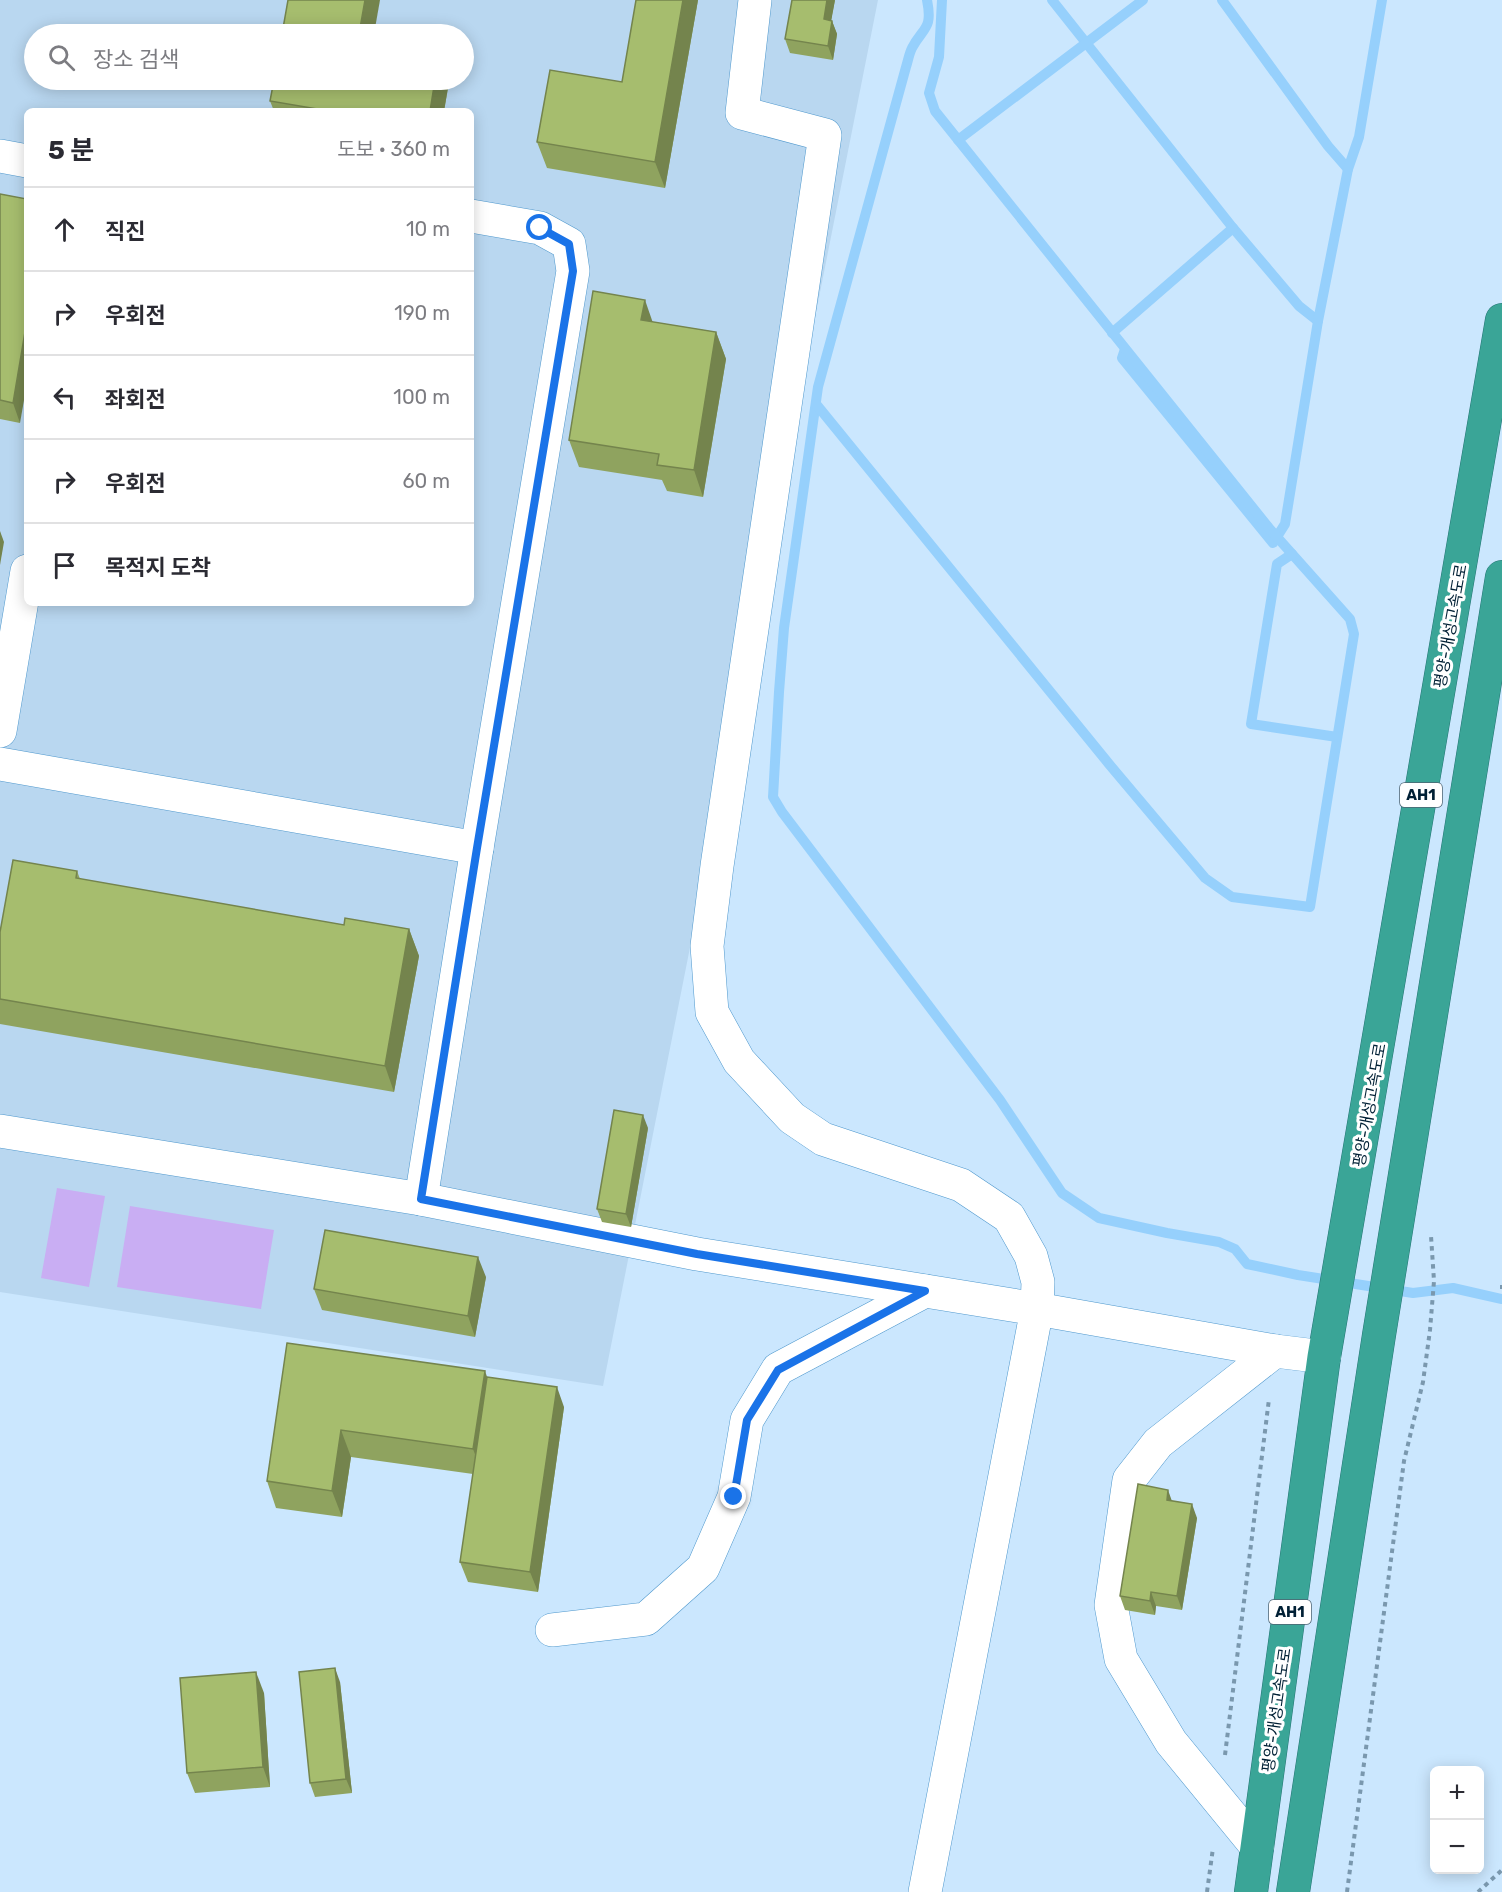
<!DOCTYPE html>
<html lang="ko">
<head>
<meta charset="utf-8">
<style>
	body { margin:0; font-family:Rubik,"Noto Sans KR",sans-serif; background:#f7f7f7; color:#2b2b33 }
	.controls { position:absolute; right:18px; bottom:18px; display:grid; overflow:hidden; border-radius:9px; box-shadow:0 3px 15px #0003 }
	.controls button { width:54px; height:54px; display:grid; place-items:center; padding:0; border:0; border-bottom:2px solid #e1e1e2; background:#fff; color:#2b2b33; font:30px sans-serif }
	.stop { position:absolute; width:18px; height:18px; margin:-14px; border:4px solid #1a73e8; border-radius:50%; background:#fff }
	.stop.end { background:#1a73e8; border-color:#fff; box-shadow:0 2px 6px #0008 }
	.list { margin:0; padding:0; list-style:none }
	h2 { display:flex; justify-content:space-between; align-items:center; height:78px; margin:0; padding:0 24px; font-size:26px }
	h2 small { font-size:20px; font-weight:400; color:#7c7c81 }
	.list li { display:grid; grid-template-columns:39px 1fr auto; gap:18px; align-items:center; box-sizing:border-box; height:84px; padding:0 24px; border-top:2px solid #e1e1e2 }
	.list b { display:block; font-size:22px; white-space:nowrap }
	.list em { font-size:20px; font-style:normal; color:#7c7c81 }
	.icon { flex:none; width:33px; height:33px; fill:none; stroke:currentColor; stroke-width:2; stroke-linecap:round; stroke-linejoin:round }
	.map { position:relative; flex:none; width:1502px; height:1892px; overflow:hidden }
	.search { position:absolute; background:#fff; box-shadow:0 3px 15px #0003; left:24px; top:24px; width:450px; height:66px; display:flex; align-items:center; gap:15px; box-sizing:border-box; padding:0 21px; border-radius:33px; color:#7c7c81; font-size:22px }
	.panel { position:absolute; background:#fff; box-shadow:0 3px 15px #0003; left:24px; top:108px; width:450px; height:498px; border-radius:9px }
	.map>svg:first-child { display:block }
	.built { fill:#b9d7f0; fill-rule:evenodd }
	.green { fill:#c9aef3 }
	.lines { fill:none; stroke-linecap:round; stroke-linejoin:round }
	.stream { stroke:#96d0fc; stroke-width:10 }
	.minor-casing { stroke:#4f98cd; stroke-width:34 }
	.highway-casing { stroke:#267675; stroke-width:34 }
	.path { stroke:#7a98ae; stroke-width:4; stroke-dasharray:4.5 4.5; stroke-linecap:butt }
	.minor { stroke:#fff; stroke-width:33 }
	.highway { stroke:#3aa597; stroke-width:33 }
	.wall { fill:#8fa35f }
	.shaded-wall { fill:#74844d }
	.building { fill:#a6bd6e; stroke:#74844d; stroke-width:1.5 }
	.route { stroke:#1a73e8; stroke-width:8 }
	.labels { text-anchor:middle; stroke-width:6; stroke-linejoin:round; paint-order:stroke }
	.shield { fill:#fff; stroke:#4d6372; stroke-width:1.5 }
	.shield-label { font-size:15px; font-weight:bold; fill:#012035 }
	.street-label { font-size:16px; fill:#012035; stroke:#fff }
</style>
</head>
<body>
<div class="map">
<svg width="1502" height="1892" viewBox="0 0 1502 1892">
	<rect width="100%" height="100%" fill="#cbe7fe"/>
	<path class="built" d="M 0,0 L 878,0 L 603,1386 L 0,1292 ZM 34,34 L 464,34 L 464,80 L 34,80 ZM 27,111 L 471,111 L 471,603 L 27,603 Z"/>
	<g class="green">
		<polygon points="57,1188 105,1196 89,1287 41,1278"/>
		<polygon points="130,1206 274,1230 261,1309 117,1287"/>
	</g>
	<g class="lines">
		<g class="stream">
			<path d="M 927,0 C 933,30 923,27 912,48 C 909,54 908,61 906,67 L 818,387 L 784,628 L 779,692 L 773,797 L 782,812 L 1000,1100 L 1062,1193 L 1099,1218 L 1167,1233 L 1219,1242 L 1235,1249 L 1247,1264 L 1298,1275 L 1413,1293 L 1453,1288 L 1502,1299"/>
			<polyline points="1052,0 1233,228 1299,306 1318,321"/>
			<polyline points="1222,0 1328,146 1348,169"/>
			<polyline points="958,140 1143,0"/>
			<polyline points="1112,333 1233,228"/>
			<polyline points="1125,349 1122,358 1273,543 1285,524 1318,321 1348,169 1359,137 1382,0"/>
			<polyline points="816,404 1109,764 1205,878 1232,897 1310,907 1354,634 1350,619 1269,528 935,111 929,93 939,57 942,0"/>
			<polyline points="1292,554 1277,564 1251,724 1337,737"/>
		</g>
		<g class="minor-casing">
			<g id="minor">
				<polyline points="755,0 742,113 825,135 717,866 707,946 712,1012 739,1061 792,1118 823,1139 961,1185 1009,1217 1031,1256 1038,1282 1037,1309 925,1892"/>
				<polyline points="0,156 27,161"/>
				<polyline points="0,731 27,571"/>
				<polyline points="0,764 477,848"/>
				<polyline points="0,1131 421,1199 697,1254 1037,1309 1275,1351 1324,1357"/>
				<polyline points="421,1199 477,848 573,271 569,244 540,228 471,216"/>
				<polyline points="552,1630 646,1619 703,1568 734,1497 747,1420 778,1369 925,1291"/>
				<polyline points="1257,1847 1171,1742 1121,1659 1111,1605 1129,1480 1158,1443 1275,1351"/>
			</g>
		</g>
		<g class="highway-casing">
			<g id="highway">
				<polyline points="1251,1892 1324,1357 1502,320"/>
				<polyline points="1293,1892 1379,1335 1502,577"/>
			</g>
		</g>
		<g class="path">
			<polyline points="1500,1287 1502,1287"/>
			<polyline points="1225,1755 1269,1399"/>
			<polyline points="1207,1892 1213,1848"/>
			<polyline points="1347,1892 1404,1461 1423,1382 1430,1330 1434,1281 1431,1236"/>
			<polyline points="1478,1892 1502,1870"/>
		</g>
		<use href="#minor" class="minor"/>
		<use href="#highway" class="highway"/>
	</g>
	<g class="wall">
		<polygon points="636,0 698,0 665,188 547,168 537,142 622,82"/>
		<polygon points="835,0 831,20 832,21 837,34 833,60 790,53 785,39"/>
		<polygon points="449,82 444,111 274,111 270,101"/>
		<polygon points="0,194 20,423 0,419"/>
		<polygon points="653,322 716,332 726,359 703,497 667,491 662,480 579,467 569,440"/>
		<polygon points="77,871 80,879 344,925 409,929 419,956 394,1092 0,1024 0,932"/>
		<polygon points="648,1128 631,1227 602,1222 597,1209"/>
		<polygon points="486,1277 475,1337 322,1310 314,1289"/>
		<polygon points="287,1343 487,1377 564,1407 538,1592 468,1582 460,1562 473,1474 351,1457 342,1517 276,1508 267,1481"/>
		<polygon points="1172,1501 1197,1518 1182,1610 1156,1606 1155,1615 1125,1610 1120,1596"/>
		<polygon points="340,1682 352,1793 315,1797 310,1783"/>
		<polygon points="264,1693 270,1787 195,1793 187,1773"/>
	</g>
	<g class="shaded-wall">
		<polygon points="365,0 380,0 374,34 359,34"/>
		<polygon points="683,0 698,0 665,188 655,162"/>
		<polygon points="827,0 835,0 829,33 824,19"/>
		<polygon points="832,21 837,34 833,60 828,46"/>
		<polygon points="435,80 448,80 449,82 444,111 430,111"/>
		<polygon points="645,300 654,326 641,320"/>
		<polygon points="27,320 27,383 20,423 13,403"/>
		<polygon points="716,332 726,359 703,497 694,470"/>
		<polygon points="0,531 4,542 0,565"/>
		<polygon points="409,929 419,956 394,1092 385,1066"/>
		<polygon points="643,1115 648,1128 631,1227 626,1214"/>
		<polygon points="478,1257 486,1277 475,1337 468,1316"/>
		<polygon points="485,1371 494,1397 483,1476 473,1449"/>
		<polygon points="557,1387 564,1407 538,1592 530,1572"/>
		<polygon points="341,1430 351,1457 342,1517 332,1491"/>
		<polygon points="1168,1490 1173,1504 1167,1500"/>
		<polygon points="1192,1504 1197,1518 1182,1610 1177,1596"/>
		<polygon points="1151,1592 1156,1606 1155,1615 1150,1601"/>
		<polygon points="335,1668 340,1682 352,1793 346,1779"/>
		<polygon points="256,1672 264,1693 270,1787 263,1767"/>
	</g>
	<g class="building">
		<polygon points="288,0 365,0 359,34 282,34"/>
		<polygon points="636,0 683,0 655,162 537,142 550,70 622,82"/>
		<polygon points="792,0 827,0 824,19 832,21 828,46 785,39"/>
		<polygon points="274,80 435,80 430,111 329,111 270,101"/>
		<polygon points="0,194 27,199 27,320 13,403 0,400"/>
		<polygon points="593,291 645,300 641,320 716,332 694,470 657,465 659,454 569,440"/>
		<polygon points="13,860 77,871 76,878 344,925 345,918 409,929 385,1066 0,999 0,932"/>
		<polygon points="614,1110 643,1115 626,1214 597,1209"/>
		<polygon points="325,1230 478,1257 468,1316 314,1289"/>
		<polygon points="287,1343 485,1371 473,1449 341,1430 332,1491 267,1481"/>
		<polygon points="487,1377 557,1387 530,1572 460,1562"/>
		<polygon points="1138,1484 1168,1490 1167,1500 1192,1504 1177,1596 1151,1592 1150,1601 1120,1596"/>
		<polygon points="335,1668 346,1779 310,1783 299,1672"/>
		<polygon points="256,1672 263,1767 187,1773 180,1678"/>
	</g>
	<g class="lines">
		<polyline class="route" points="540,228 569,244 573,271 477,848 421,1199 697,1254 925,1291 778,1370 747,1420 734,1497"/>
	</g>
	<g class="labels">
		<g class="shield">
			<rect x="1400" y="783" width="42" height="24" rx="4.5"/>
			<rect x="1269" y="1600" width="42" height="24" rx="4.5"/>
		</g>
		<g class="shield-label">
			<text x="1421" y="800">AH1</text>
			<text x="1290" y="1617">AH1</text>
		</g>
		<g class="street-label">
			<text transform="translate(1450 626) rotate(-80)" y="6">평양-개성고속도로</text>
			<text transform="translate(1369 1105) rotate(-80)" y="6">평양-개성고속도로</text>
			<text transform="translate(1276 1710) rotate(-82)" y="6">평양-개성고속도로</text>
		</g>
	</g>
</svg>
<div class="controls">
<button>+</button>
<button>−</button>
</div>
<div class="stop" style="left:540px;top:228px"></div>
<div class="stop end" style="left:734px;top:1497px"></div>
<div class="search"><svg class="icon" aria-label="search" viewBox="0 0 24 24"><circle cx="10" cy="10" r="6"/><path d="M15 15l6 6"/></svg>장소 검색</div>
<section class="panel">
<h2>5 분<small>도보 · 360 m</small></h2>
<ul class="list">
<li><svg class="icon" aria-label="ahead" viewBox="0 0 24 24"><path d="M12 20V5M6 11l6-6 6 6"/></svg><div><b>직진</b></div><em>10 m</em></li>
<li><svg class="icon" aria-label="right" viewBox="0 0 24 24"><path d="M7 20v-9h11M14 6l5 5-5 5"/></svg><div><b>우회전</b></div><em>190 m</em></li>
<li><svg class="icon" aria-label="left" viewBox="0 0 24 24"><path d="M17 20v-9H6M10 6l-5 5 5 5"/></svg><div><b>좌회전</b></div><em>100 m</em></li>
<li><svg class="icon" aria-label="right" viewBox="0 0 24 24"><path d="M7 20v-9h11M14 6l5 5-5 5"/></svg><div><b>우회전</b></div><em>60 m</em></li>
<li><svg class="icon" aria-label="arrive" viewBox="0 0 24 24"><path d="M6 21V4h12l-3 4 3 4H6"/></svg><div><b>목적지 도착</b></div></li>
</ul>
</section>
</div>
</body>
</html>
